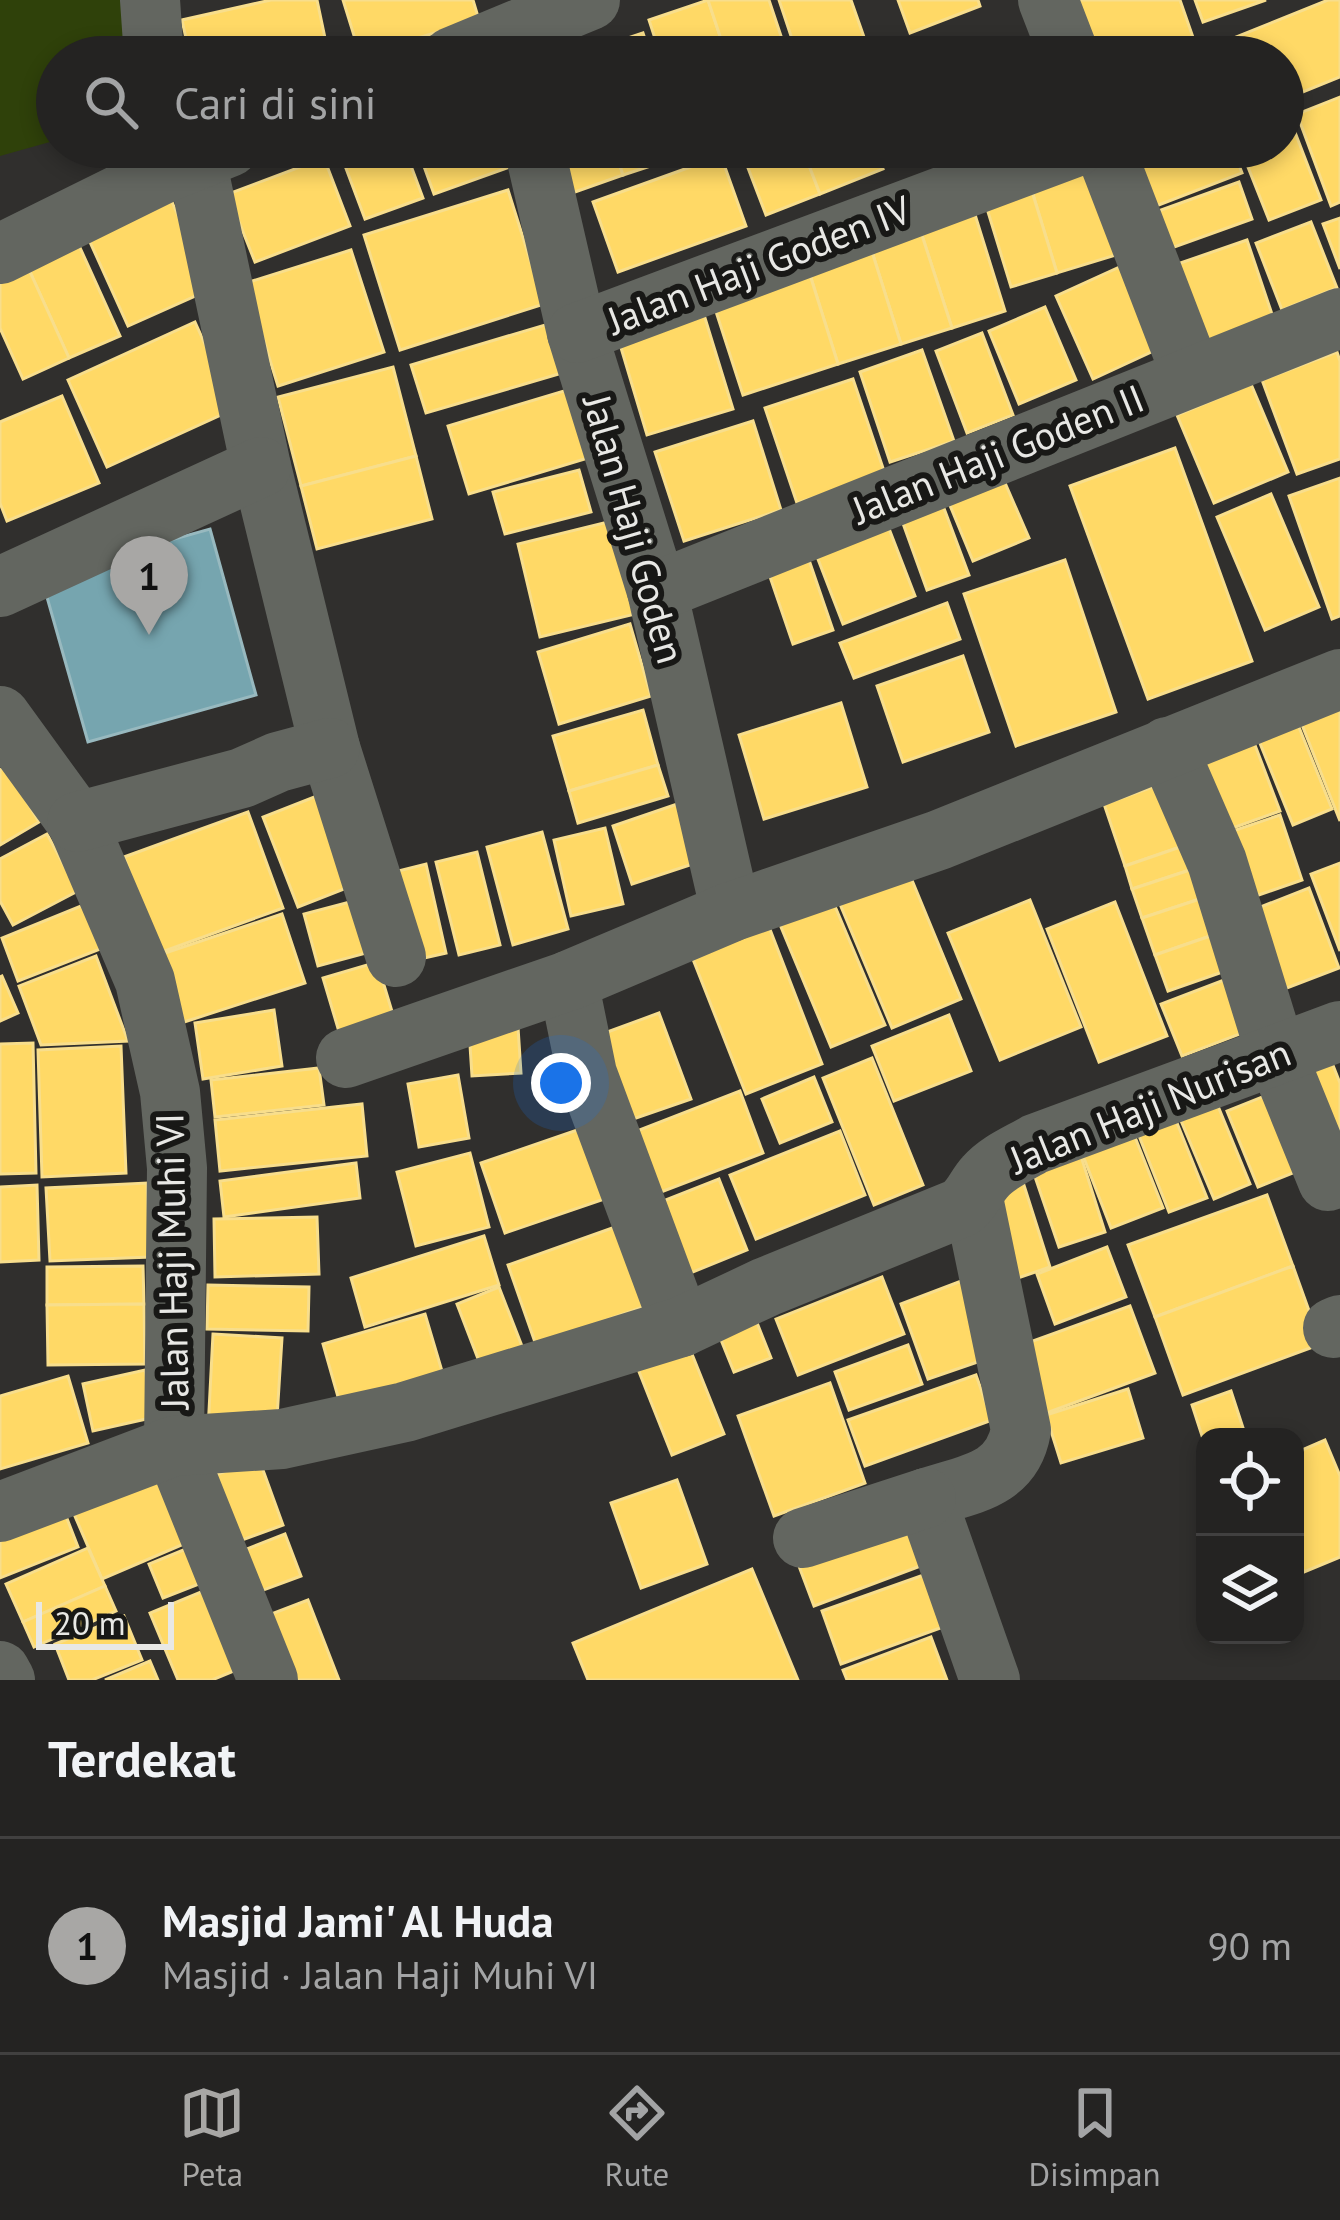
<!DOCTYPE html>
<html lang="id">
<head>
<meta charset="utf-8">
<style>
	body { margin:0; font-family:"PT Sans",sans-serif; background:#302f2f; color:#f1f3f6 }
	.controls { position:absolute; right:36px; bottom:36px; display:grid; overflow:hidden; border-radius:24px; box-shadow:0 6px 18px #0003 }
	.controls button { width:108px; height:108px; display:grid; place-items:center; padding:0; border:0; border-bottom:3px solid #414040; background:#242322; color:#f1f3f6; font:60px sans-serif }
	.scale { position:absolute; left:36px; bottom:30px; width:138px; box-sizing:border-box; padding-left:12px; border:6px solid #e8e8e5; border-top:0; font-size:33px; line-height:42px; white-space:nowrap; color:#e8e8e5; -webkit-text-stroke:9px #181816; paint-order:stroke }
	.you { position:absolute; left:561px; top:1083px; width:42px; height:42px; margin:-30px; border:9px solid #fff; border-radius:50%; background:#1a73e8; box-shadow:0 0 0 18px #1a73e833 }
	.badge { display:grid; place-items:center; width:78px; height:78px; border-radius:50%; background:#a8a7a5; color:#111; font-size:39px; font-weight:700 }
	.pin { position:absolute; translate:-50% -99px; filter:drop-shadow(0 3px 6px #0008) }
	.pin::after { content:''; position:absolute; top:63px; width:42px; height:36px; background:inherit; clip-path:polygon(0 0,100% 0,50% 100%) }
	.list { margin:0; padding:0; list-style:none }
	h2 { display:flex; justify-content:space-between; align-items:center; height:156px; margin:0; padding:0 48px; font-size:51px }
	h2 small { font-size:39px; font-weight:400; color:#a3a4a5 }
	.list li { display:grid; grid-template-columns:78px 1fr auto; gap:36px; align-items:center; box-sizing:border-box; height:216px; padding:0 48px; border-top:3px solid #414040 }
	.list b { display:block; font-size:45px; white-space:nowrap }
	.list p { margin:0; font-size:39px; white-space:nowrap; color:#a3a4a5 }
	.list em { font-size:39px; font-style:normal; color:#a3a4a5 }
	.icon { flex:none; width:66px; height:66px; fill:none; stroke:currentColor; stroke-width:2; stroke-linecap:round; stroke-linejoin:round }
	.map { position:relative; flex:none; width:1340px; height:1680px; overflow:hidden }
	.search { position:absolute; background:#242322; box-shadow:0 6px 18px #0003; left:36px; right:36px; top:36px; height:132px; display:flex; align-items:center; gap:30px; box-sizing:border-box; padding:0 42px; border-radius:66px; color:#a3a4a5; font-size:45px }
	.sheet { height:372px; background:#242322 }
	nav { display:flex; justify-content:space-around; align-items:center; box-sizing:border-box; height:168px; border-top:3px solid #414040; background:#242322; font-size:33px; color:#a3a4a5 }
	nav a { display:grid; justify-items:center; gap:6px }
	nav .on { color:#a8a7a5 }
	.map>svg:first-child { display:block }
	.green { fill:#2f410a }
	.homes { fill:#ffd966; stroke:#f8de8c; stroke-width:3 }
	.public { fill:#76a5af; stroke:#98b9bf; stroke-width:3 }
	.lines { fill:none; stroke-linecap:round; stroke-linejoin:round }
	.minor { stroke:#636660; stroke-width:60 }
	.labels { text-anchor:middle; stroke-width:12; stroke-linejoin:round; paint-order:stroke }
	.street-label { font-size:39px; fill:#e8e8e5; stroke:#181816 }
</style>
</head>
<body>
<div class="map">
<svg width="1340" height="1680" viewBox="0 0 1340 1680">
	<rect width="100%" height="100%" fill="#302f2d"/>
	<polygon class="green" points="0,0 132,0 136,57 57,57 57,140 0,156"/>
	<g class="homes">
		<polygon points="271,0 317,0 329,57 190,57 182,20"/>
		<polygon points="343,0 473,0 479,20 360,55"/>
		<polygon points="708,0 727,57 661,57 649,20"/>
		<polygon points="708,0 769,0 788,57 727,57"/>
		<polygon points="779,0 851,0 871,57 798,57"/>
		<polygon points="898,0 978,0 980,6 910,33"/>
		<polygon points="1075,0 1180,0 1196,46 1161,57 1093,57"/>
		<polygon points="1195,0 1266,0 1203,22"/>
		<polygon points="1328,0 1340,0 1340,77 1283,100 1283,57 1221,57 1216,45"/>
		<polygon points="643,33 651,57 584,57 583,53"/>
		<polygon points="999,41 1005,57 961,57"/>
		<polygon points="1340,97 1340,202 1331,206 1297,114"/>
		<polygon points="1288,114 1321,200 1269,220 1240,147 1283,147 1283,116"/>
		<polygon points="338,147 404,147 423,198 365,219"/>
		<polygon points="417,147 515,147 521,163 434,194"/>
		<polygon points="556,147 614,147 623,175 572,193"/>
		<polygon points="614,147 681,147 684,155 623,175"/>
		<polygon points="740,147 802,147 820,194 766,215"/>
		<polygon points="802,147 874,147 883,169 820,194"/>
		<polygon points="892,147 938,147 899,164"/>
		<polygon points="1160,147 1232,147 1242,173 1156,206 1137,156"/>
		<polygon points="721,156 746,226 618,272 593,202"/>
		<polygon points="1089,156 1119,254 1057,273 1027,175"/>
		<polygon points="324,158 350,226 255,262 228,194"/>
		<polygon points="1027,175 1057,273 1011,287 981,189"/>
		<polygon points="1239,182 1252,219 1152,255 1139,218"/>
		<polygon points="508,190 544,304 400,350 364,235"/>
		<polygon points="168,193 211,289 128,326 85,231"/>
		<polygon points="972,205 1005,311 952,328 918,223"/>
		<polygon points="1340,218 1340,269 1323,224"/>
		<polygon points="1311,222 1337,288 1282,310 1256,243"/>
		<polygon points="918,223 952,328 901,344 868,239"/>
		<polygon points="868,239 901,344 838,364 805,259"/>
		<polygon points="1247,240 1276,326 1192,355 1163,269"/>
		<polygon points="77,241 120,336 69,358 26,263"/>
		<polygon points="351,250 384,352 278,386 246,283"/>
		<polygon points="805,259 838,364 743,395 709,290"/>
		<polygon points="26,263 69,358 23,379 0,328 0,275"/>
		<polygon points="1124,265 1162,347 1093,379 1056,296"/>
		<polygon points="701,305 733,409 647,435 616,331"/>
		<polygon points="1045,307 1076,380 1019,404 989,331"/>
		<polygon points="195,322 234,409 107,467 68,380"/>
		<polygon points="555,322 569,371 426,413 411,365"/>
		<polygon points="982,333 1013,415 967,433 936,351"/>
		<polygon points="922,350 954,441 890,462 860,372"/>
		<polygon points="1337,352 1340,361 1340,459 1297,474 1262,380"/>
		<polygon points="393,367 416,456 301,486 278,397"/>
		<polygon points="853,379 885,474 797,503 765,408"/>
		<polygon points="1251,384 1288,472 1214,503 1177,415"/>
		<polygon points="567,390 588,458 469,494 448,426"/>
		<polygon points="62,396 99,483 7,521 0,503 0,422"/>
		<polygon points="753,421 781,510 684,541 655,452"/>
		<polygon points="1175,448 1252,661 1148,699 1070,486"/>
		<polygon points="416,456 432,519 317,549 301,486"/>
		<polygon points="999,469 1029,538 973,561 944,491"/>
		<polygon points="579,470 591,512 505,534 493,492"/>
		<polygon points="1340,478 1340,616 1332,619 1289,496"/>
		<polygon points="1271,494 1319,607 1265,630 1217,517"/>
		<polygon points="942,503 969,575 927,590 901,518"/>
		<polygon points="883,513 915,596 843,624 811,541"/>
		<polygon points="628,517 652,610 540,637 518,544"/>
		<polygon points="809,560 833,630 793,644 769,574"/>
		<polygon points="1065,560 1116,712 1016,746 964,594"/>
		<polygon points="947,603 960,639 854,678 840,643"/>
		<polygon points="630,624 651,696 559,724 538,652"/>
		<polygon points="963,656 989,732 903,762 877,686"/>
		<polygon points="1340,684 1340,821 1293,702"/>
		<polygon points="841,703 867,787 764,819 739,735"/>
		<polygon points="1290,705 1332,809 1293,825 1251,721"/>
		<polygon points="643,710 658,765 569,791 553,736"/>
		<polygon points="1247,724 1280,811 1216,834 1184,748"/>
		<polygon points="658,765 668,796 578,823 569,791"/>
		<polygon points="6,766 39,822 0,845 0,770"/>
		<polygon points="1167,782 1189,844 1125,866 1104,804"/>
		<polygon points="322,794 357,884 298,907 263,817"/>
		<polygon points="692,799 711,858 632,884 613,826"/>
		<polygon points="248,812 283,908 159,953 124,857"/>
		<polygon points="1280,815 1302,880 1247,899 1224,834"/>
		<polygon points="605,828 623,904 571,916 554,840"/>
		<polygon points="542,832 568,929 513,945 487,847"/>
		<polygon points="47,834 78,891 13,925 0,901 0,859"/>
		<polygon points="1189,844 1196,868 1132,889 1125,866"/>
		<polygon points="477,852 500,945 459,955 436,862"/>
		<polygon points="1340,863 1340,951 1311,874"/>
		<polygon points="426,864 446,953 411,961 390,873"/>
		<polygon points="907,868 961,999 892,1028 837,897"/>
		<polygon points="1196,868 1206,897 1142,918 1132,889"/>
		<polygon points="1309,888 1339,968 1271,994 1240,915"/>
		<polygon points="829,892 885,1025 831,1047 776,915"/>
		<polygon points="1206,897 1219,933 1155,955 1142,918"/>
		<polygon points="357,900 370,952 318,966 304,914"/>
		<polygon points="1030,900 1081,1027 1000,1060 948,933"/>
		<polygon points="1115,902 1167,1036 1099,1062 1047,929"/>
		<polygon points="86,904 103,948 18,981 2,938"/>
		<polygon points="282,914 305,983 184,1022 162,954"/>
		<polygon points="766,919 822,1064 746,1094 689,949"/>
		<polygon points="1219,933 1231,969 1168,991 1155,955"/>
		<polygon points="96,956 128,1041 41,1045 19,986"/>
		<polygon points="377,962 394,1018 340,1035 323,978"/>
		<polygon points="2,976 18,1013 0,1021 0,977"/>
		<polygon points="1232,977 1253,1029 1182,1056 1161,1004"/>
		<polygon points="274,1010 282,1066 203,1079 195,1023"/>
		<polygon points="659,1013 691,1099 633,1119 602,1034"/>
		<polygon points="949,1015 971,1071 894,1101 872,1046"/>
		<polygon points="518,1027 521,1073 472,1076 469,1030"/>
		<polygon points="33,1043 36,1173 0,1174 0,1044"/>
		<polygon points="121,1046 126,1173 42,1177 38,1050"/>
		<polygon points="1327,1050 1340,1083 1340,1149 1291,1064"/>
		<polygon points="872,1058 923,1185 874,1205 823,1078"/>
		<polygon points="319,1068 324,1105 215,1117 211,1080"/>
		<polygon points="458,1075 469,1138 419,1147 408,1084"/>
		<polygon points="814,1077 832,1122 780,1143 762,1099"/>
		<polygon points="1211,1089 1250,1184 1214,1199 1174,1104"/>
		<polygon points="740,1091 763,1153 640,1200 616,1139"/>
		<polygon points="1272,1093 1303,1169 1258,1187 1227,1111"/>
		<polygon points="1169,1103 1207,1198 1169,1212 1132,1118"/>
		<polygon points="362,1104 367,1156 220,1171 215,1120"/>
		<polygon points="589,1126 613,1196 505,1233 481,1163"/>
		<polygon points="840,1131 865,1195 756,1239 730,1175"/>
		<polygon points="1133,1132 1163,1208 1111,1228 1082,1153"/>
		<polygon points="470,1153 489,1227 416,1246 397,1172"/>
		<polygon points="1080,1153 1105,1232 1059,1247 1032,1168"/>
		<polygon points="356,1163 360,1198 224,1217 220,1181"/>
		<polygon points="719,1179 747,1250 673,1280 645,1208"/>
		<polygon points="1022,1179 1050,1267 1009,1281 982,1191"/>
		<polygon points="147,1183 150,1257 50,1261 46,1188"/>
		<polygon points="37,1185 39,1260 0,1262 0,1187"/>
		<polygon points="1267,1195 1293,1266 1155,1317 1128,1245"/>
		<polygon points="317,1217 319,1274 215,1277 214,1219"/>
		<polygon points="618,1226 646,1306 536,1345 508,1265"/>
		<polygon points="484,1236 499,1285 365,1327 351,1278"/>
		<polygon points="1107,1247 1126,1297 1055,1324 1037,1274"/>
		<polygon points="143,1266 144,1304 47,1305 47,1267"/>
		<polygon points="1293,1266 1321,1344 1183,1395 1155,1317"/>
		<polygon points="882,1277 904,1334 798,1375 776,1319"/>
		<polygon points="964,1280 992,1357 928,1379 901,1304"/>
		<polygon points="208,1285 309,1287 308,1331 207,1329"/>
		<polygon points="499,1287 527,1359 485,1377 457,1304"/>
		<polygon points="144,1304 145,1364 48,1365 47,1305"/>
		<polygon points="750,1305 771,1358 734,1372 713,1320"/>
		<polygon points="1130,1306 1155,1373 1041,1415 1016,1347"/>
		<polygon points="425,1314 447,1388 344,1418 323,1344"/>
		<polygon points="213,1334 282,1338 276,1434 208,1430"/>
		<polygon points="686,1339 724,1434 672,1455 634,1359"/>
		<polygon points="908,1345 922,1384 849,1410 835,1372"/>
		<polygon points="145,1370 155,1417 93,1431 83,1384"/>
		<polygon points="976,1375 992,1420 865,1466 848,1420"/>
		<polygon points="68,1376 88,1443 0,1469 0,1396"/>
		<polygon points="830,1383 865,1483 774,1516 738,1416"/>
		<polygon points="1128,1389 1143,1438 1061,1463 1046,1415"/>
		<polygon points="1231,1391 1246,1437 1205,1437 1205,1445 1192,1405"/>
		<polygon points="1325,1440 1340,1476 1340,1557 1304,1572 1295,1550 1295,1453"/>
		<polygon points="259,1459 283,1525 231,1544 207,1478"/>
		<polygon points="162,1476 191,1541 102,1579 74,1514"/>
		<polygon points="677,1480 707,1564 641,1588 611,1503"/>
		<polygon points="61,1503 78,1547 0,1578 0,1527"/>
		<polygon points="912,1509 931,1562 814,1606 794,1553"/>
		<polygon points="285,1534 301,1576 250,1595 234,1554"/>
		<polygon points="198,1544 212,1579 163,1598 149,1564"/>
		<polygon points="88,1548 105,1586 23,1622 6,1584"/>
		<polygon points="752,1569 798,1680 588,1680 573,1643"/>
		<polygon points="935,1571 954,1623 841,1664 822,1611"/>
		<polygon points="218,1585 251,1664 212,1680 178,1680 150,1613"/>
		<polygon points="105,1586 116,1611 34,1647 23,1622"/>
		<polygon points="308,1600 339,1680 281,1680 258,1619"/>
		<polygon points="124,1616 142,1660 92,1680 69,1680 55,1644"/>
		<polygon points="931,1637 947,1680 847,1680 843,1670"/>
		<polygon points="150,1661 158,1680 105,1680"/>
	</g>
	<polygon class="public" points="210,529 256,695 88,742 41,576"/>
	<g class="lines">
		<g class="minor">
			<polyline points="150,0 154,57"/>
			<polyline points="1048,0 1070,57"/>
			<polyline points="452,57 590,0"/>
			<polyline points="534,147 577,333 657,591 731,912"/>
			<polyline points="1104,147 1192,376"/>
			<polyline points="196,160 261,467 330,748 396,957"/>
			<polyline points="0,254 162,174 229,147"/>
			<polyline points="577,333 1075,147"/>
			<polyline points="0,587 261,467"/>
			<polyline points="657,591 1340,318"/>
			<polyline points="0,716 77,822 145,981 170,1092 177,1168 174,1446 268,1680"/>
			<polyline points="1167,747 1217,862 1276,1053 1328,1181"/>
			<polyline points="77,822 242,778 278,762 330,748"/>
			<polyline points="568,981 587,1074 681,1327"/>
			<polyline points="346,1058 568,981 731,912 939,840 1340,679"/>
			<path d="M 973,1198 L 1021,1430 C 1012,1481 969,1484 926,1498 L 990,1680"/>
			<polyline points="1333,1328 1340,1325"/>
			<path d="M 0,1512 L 174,1446 L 282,1439 L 405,1412 L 681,1327 L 766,1287 L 960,1208 C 973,1199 975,1188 985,1177 C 998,1162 1018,1154 1035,1144 L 1340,1031"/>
			<polyline points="803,1538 926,1498"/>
			<polyline points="0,1671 5,1680"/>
		</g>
	</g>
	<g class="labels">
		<g class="street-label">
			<text transform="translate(759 265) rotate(-21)" y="14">Jalan Haji Goden IV</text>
			<text transform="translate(998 454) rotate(-22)" y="14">Jalan Haji Goden II</text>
			<text transform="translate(634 529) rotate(74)" y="14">Jalan Haji Goden</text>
			<text transform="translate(1150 1106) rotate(-22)" y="14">Jalan Haji Nurisan</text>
			<text transform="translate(172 1261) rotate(-91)" y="14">Jalan Haji Muhi VI</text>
		</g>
	</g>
</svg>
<div class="controls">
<button><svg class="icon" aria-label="locate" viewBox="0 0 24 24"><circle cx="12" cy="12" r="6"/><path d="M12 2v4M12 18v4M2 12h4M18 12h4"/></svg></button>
<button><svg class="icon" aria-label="layers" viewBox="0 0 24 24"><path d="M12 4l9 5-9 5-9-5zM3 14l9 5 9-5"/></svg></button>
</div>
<div class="scale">20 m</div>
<div class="you"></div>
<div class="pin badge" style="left:149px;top:635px">1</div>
<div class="search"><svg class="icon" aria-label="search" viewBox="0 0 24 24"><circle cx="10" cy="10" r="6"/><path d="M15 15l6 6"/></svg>Cari di sini</div>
</div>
<section class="sheet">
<h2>Terdekat<small></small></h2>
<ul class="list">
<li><span class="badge">1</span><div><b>Masjid Jami' Al Huda</b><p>Masjid · Jalan Haji Muhi VI</p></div><em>90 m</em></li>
</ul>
</section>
<nav>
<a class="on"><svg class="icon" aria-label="map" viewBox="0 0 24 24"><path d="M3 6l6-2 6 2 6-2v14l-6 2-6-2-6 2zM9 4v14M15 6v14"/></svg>Peta</a>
<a><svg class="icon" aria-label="directions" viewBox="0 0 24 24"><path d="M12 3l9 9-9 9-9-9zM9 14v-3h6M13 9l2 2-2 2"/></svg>Rute</a>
<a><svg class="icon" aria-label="saved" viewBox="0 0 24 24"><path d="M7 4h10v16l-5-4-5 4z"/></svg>Disimpan</a>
</nav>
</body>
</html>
